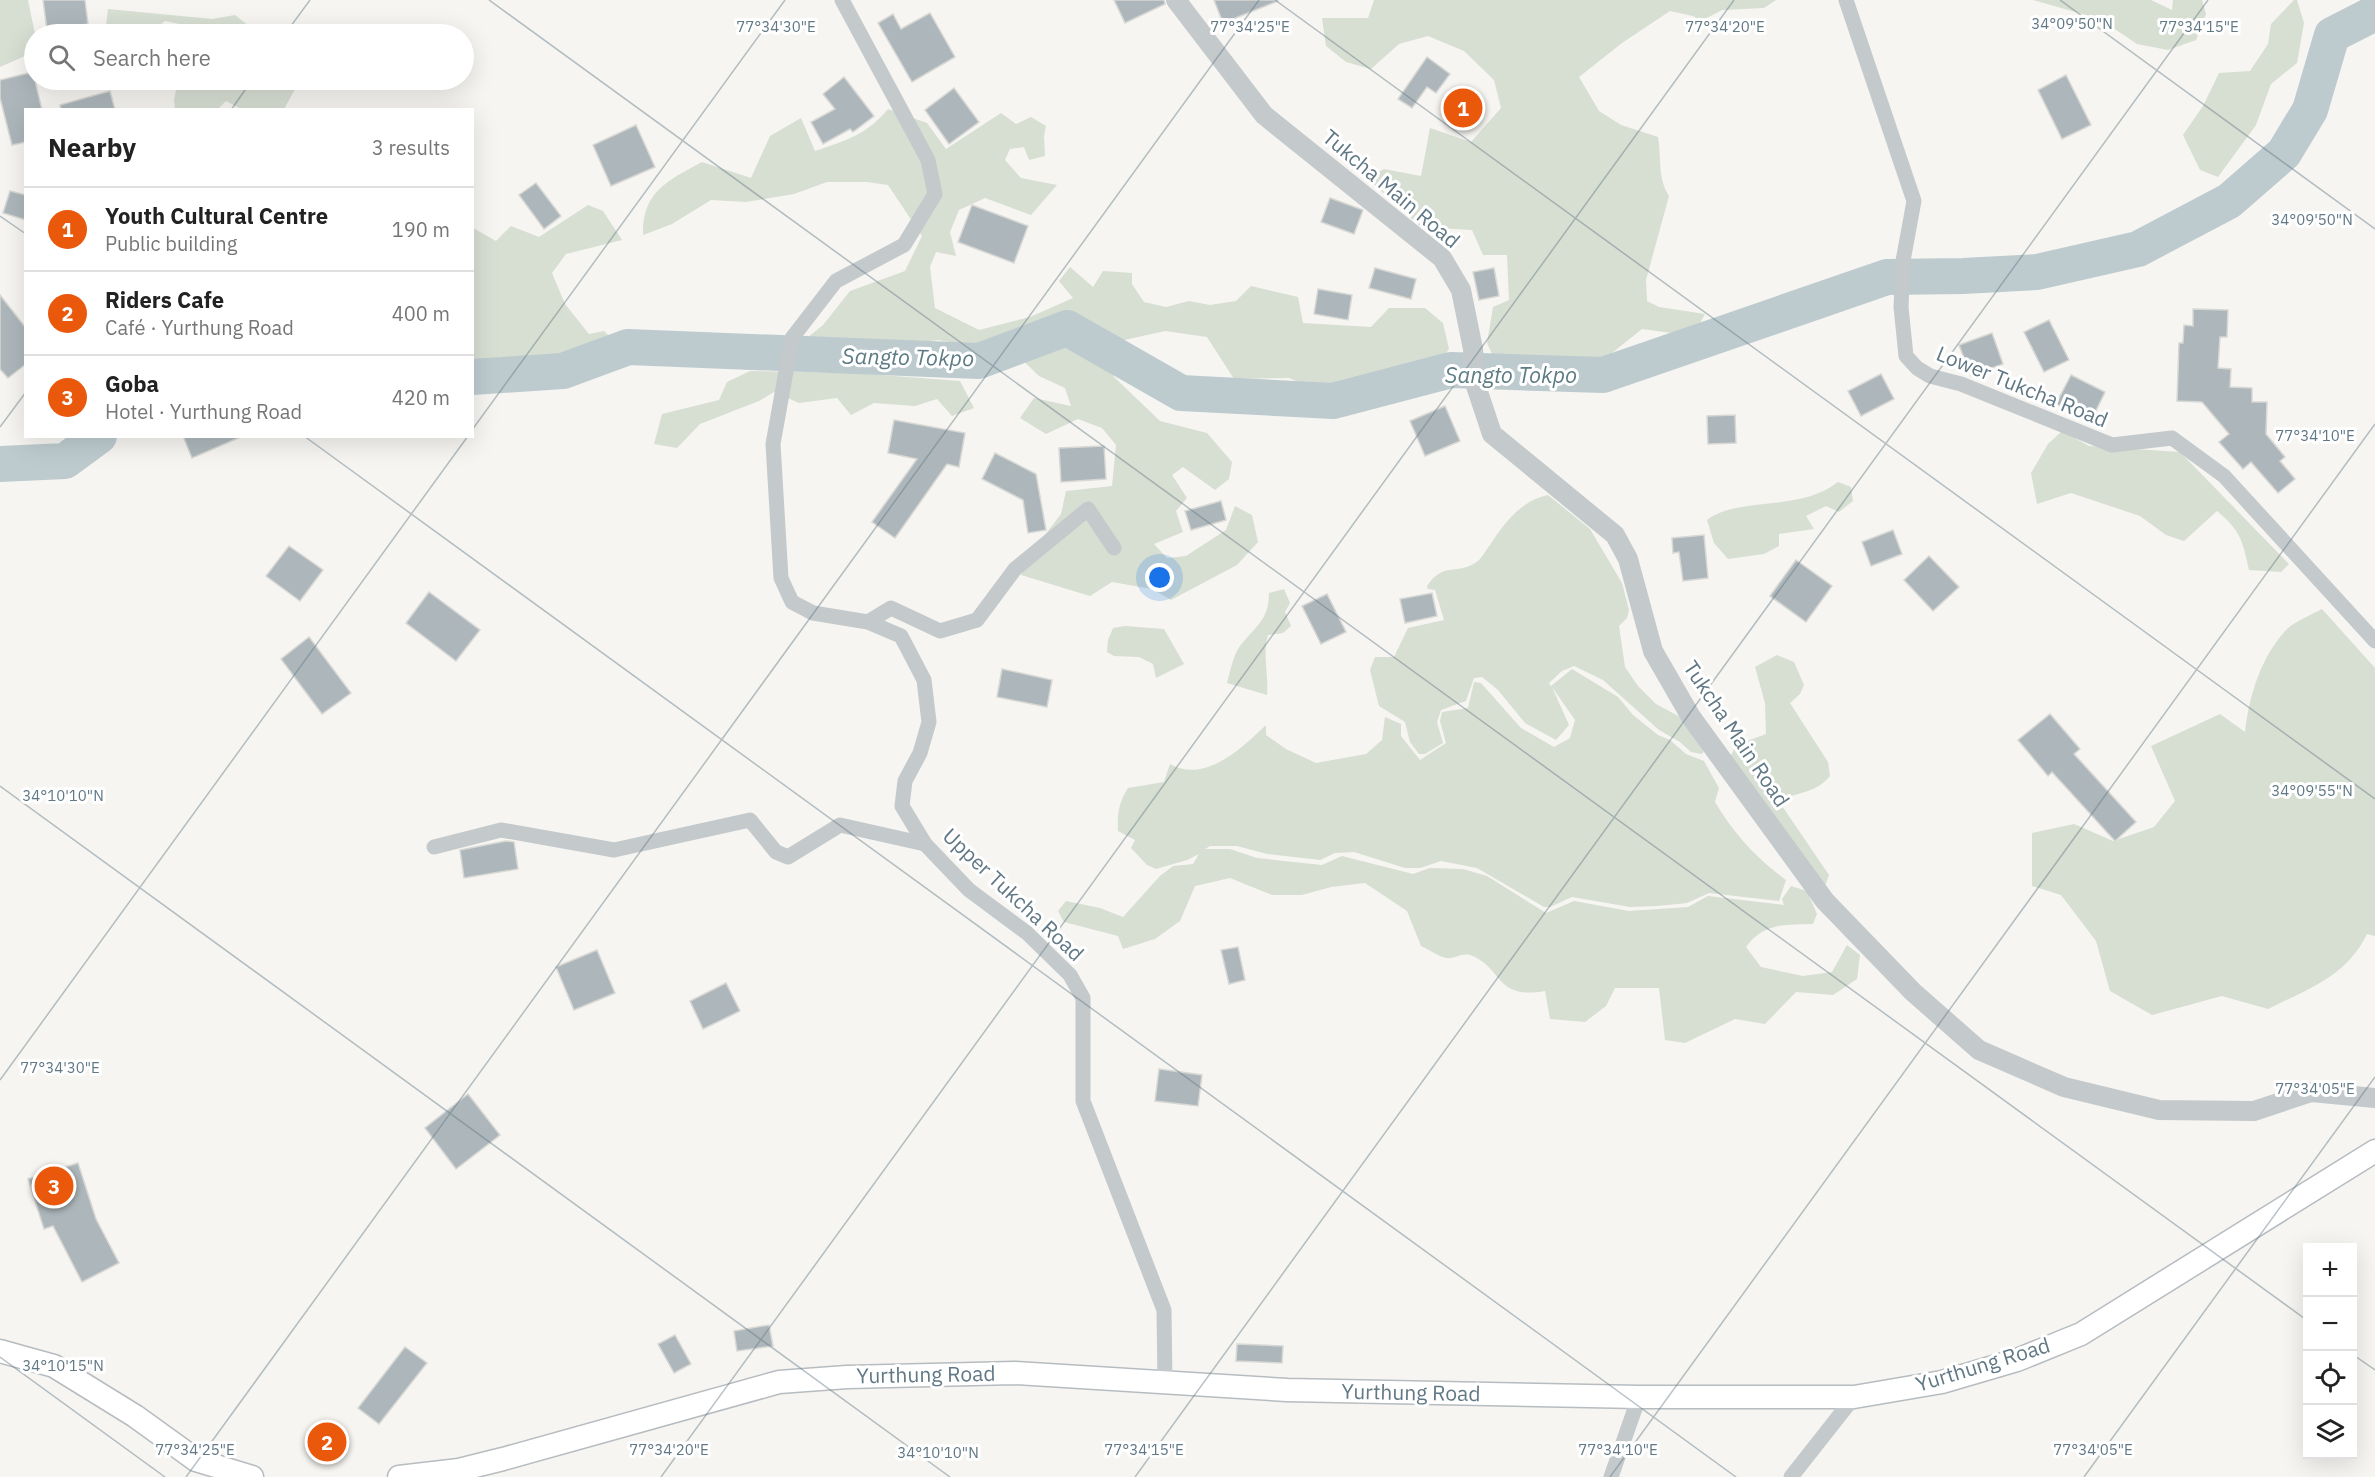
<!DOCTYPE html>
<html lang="en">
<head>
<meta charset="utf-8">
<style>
	body { margin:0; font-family:"IBM Plex Sans",sans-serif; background:#f2f2f2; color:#222 }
	.controls { position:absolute; right:18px; bottom:18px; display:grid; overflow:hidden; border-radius:0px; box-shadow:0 6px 24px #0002 }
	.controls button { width:54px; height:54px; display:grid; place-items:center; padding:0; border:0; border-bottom:2px solid #e0e0e0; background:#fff; color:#222; font:30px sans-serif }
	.you { position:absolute; left:1160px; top:578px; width:21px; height:21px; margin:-15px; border:4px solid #fff; border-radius:50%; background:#1a73e8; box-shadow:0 0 0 9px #1a73e833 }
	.badge { display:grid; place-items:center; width:39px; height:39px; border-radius:50%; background:#ea580c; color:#fff; font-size:20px; font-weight:700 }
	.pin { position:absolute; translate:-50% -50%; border:3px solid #fff; box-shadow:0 2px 6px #0006 }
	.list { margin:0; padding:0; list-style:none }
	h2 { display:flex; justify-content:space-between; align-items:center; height:78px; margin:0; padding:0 24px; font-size:26px }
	h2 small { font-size:20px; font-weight:400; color:#767676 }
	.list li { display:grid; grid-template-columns:39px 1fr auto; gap:18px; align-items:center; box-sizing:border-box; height:84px; padding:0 24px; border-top:2px solid #e0e0e0 }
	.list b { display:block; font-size:22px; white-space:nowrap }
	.list p { margin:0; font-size:20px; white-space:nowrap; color:#767676 }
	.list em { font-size:20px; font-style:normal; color:#767676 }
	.icon { flex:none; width:33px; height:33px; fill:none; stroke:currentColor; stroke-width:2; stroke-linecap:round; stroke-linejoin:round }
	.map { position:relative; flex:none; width:2375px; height:1477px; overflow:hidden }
	.search { position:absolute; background:#fff; box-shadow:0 6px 24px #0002; left:24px; top:24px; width:450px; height:66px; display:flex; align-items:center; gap:15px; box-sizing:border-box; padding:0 21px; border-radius:33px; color:#767676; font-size:22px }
	.panel { position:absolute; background:#fff; box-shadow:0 6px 24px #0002; left:24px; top:108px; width:450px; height:330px; border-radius:0px }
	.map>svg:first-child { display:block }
	.green { fill:#d7ded2 }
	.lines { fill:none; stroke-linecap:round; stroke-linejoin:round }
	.river { stroke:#bdcbcf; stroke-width:36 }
	.building { fill:#adb7bb; stroke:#d7d7d4; stroke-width:1.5 }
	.secondary-casing { stroke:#b6bcc0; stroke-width:25 }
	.minor { stroke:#c4c9cb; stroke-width:15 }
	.tertiary { stroke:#c4c9cb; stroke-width:20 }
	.secondary { stroke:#fff; stroke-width:22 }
	.ticks { fill:none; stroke:#617885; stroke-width:1.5; stroke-opacity:0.45 }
	.labels { text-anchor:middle; stroke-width:6; stroke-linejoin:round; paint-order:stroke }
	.street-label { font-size:21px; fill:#617885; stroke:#fff }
	.water-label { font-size:22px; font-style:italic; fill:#5d7b83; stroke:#fff }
	.ticks-label { font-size:15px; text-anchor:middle; fill:#617885; stroke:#fff; stroke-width:6; stroke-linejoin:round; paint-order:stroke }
</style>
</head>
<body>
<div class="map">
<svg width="2375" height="1477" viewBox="0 0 2375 1477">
	<rect width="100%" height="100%" fill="#f6f5f1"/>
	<g class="green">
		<polygon points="0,0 28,0 35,34 34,52 0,67"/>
		<path d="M 1374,0 L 1776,0 L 1764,8 L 1722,10 L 1701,21 L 1693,16 L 1670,11 L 1622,43 L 1579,77 L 1599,111 L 1621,125 L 1658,137 C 1662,161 1657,176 1669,196 L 1646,280 L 1647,301 L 1659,307 L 1705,314 L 1698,327 L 1686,335 L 1642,329 L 1602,361 L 1583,361 L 1556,356 L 1524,356 L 1498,367 L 1487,343 L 1493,307 L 1509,300 L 1507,255 L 1483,255 L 1472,230 L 1421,227 L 1367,178 L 1384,169 L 1421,176 L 1430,128 L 1471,142 L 1501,108 L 1494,80 L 1464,51 L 1428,36 L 1399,44 L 1371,69 L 1346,62 L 1326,46 L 1322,18 L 1368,18 Z"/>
		<polygon points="2033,0 2151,0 2172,10 2173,0 2202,0 2206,14 2196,40 2168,50 2137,44 2100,19"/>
		<polygon points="2294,0 2297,0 2304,23 2297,63 2271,84 2256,125 2218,177 2200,170 2183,135 2203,106 2219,73 2250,71 2268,44 2271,24"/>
		<polygon points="108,9 212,19 235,15 259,34 209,34 209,30 165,21 149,34 105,34"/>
		<polygon points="178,80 300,80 284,109 241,109 226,101 218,109 175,109 174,100"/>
		<path d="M 888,109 L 927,123 L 946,149 L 1001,113 L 1016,124 L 1031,117 L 1046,126 L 1044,136 L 1045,156 L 1029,160 L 1024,147 L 1010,149 L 1005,160 L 1021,178 L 1057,185 L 1031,215 L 985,198 L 959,210 L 950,232 L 956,256 L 936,252 L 930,267 L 935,308 L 979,330 L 1030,317 L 1073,298 L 1059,281 L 1070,267 L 1093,287 L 1103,271 L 1132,273 L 1132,284 L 1144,302 L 1166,307 L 1189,301 L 1210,305 L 1236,301 L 1251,286 L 1298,297 L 1303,323 L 1371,327 L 1389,308 L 1425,308 L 1443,323 L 1449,349 L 1437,366 L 1375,382 L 1317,390 L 1289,378 L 1234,379 L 1207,337 L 1165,331 L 1120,341 L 1112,364 L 1114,377 L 1160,421 L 1207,433 L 1232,462 L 1229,479 L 1215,490 L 1183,467 L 1172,475 L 1187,498 L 1176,511 L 1183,532 L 1154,544 L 1167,558 L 1186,556 L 1226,530 L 1235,506 L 1252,515 L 1258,542 L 1237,565 L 1171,600 L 1152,589 L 1112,582 L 1090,596 L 1021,575 L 1028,557 L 1061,514 L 1066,491 L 1112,486 L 1116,445 L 1102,428 L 1078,419 L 1046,434 L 1020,418 L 1034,398 L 1071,406 L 1065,388 L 1039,376 L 1004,342 L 976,347 L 938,340 L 909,344 L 874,343 L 808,337 L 823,325 L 850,291 L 905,271 L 922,236 L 888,185 L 867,182 L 827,182 L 794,194 L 746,202 L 711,200 L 672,224 L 643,235 C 642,192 667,181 702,162 L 751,178 L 770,136 L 801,118 L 815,151 C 845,141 868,134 888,109 Z"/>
		<polygon points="588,205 603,211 622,240 566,254 552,273 565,304 589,334 604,331 610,337 568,361 530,367 473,370 473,228 496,241 511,226 539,237"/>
		<polygon points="750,371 854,373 960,381 974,408 952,416 937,399 915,406 874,403 851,415 837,398 799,403 774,392 759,401 700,424 677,448 654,444 662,414 719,400 727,382"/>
		<path d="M 2062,431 L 2089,446 L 2180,452 L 2289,564 L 2281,572 L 2249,570 C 2243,541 2240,530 2217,511 L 2184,541 L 2166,535 L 2140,516 L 2071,493 L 2037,504 L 2031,473 L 2048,444 Z"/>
		<path d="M 1838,482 L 1851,487 L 1853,501 L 1839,512 L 1826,506 L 1806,516 L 1814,529 L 1779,534 L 1779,546 L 1764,554 L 1728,559 L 1714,543 L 1707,520 C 1741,495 1798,513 1838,482 Z"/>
		<path d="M 1548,495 L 1590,529 L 1622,583 L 1629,610 L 1627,618 L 1619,626 L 1625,667 L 1638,686 L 1656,704 L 1682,718 L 1705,749 L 1702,754 L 1691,752 L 1680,742 L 1659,730 L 1603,680 L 1574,666 L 1562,671 L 1549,683 L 1551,686 L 1572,669 L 1618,697 L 1633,715 L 1658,735 L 1670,740 L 1686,754 L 1704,761 L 1719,788 L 1715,802 C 1733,833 1757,859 1786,880 L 1779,901 L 1709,893 L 1687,903 L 1658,906 L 1630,907 L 1572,897 L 1550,907 L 1544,907 L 1477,868 L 1441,861 L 1420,868 L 1405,868 L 1354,852 L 1335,853 L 1320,860 L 1267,854 L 1237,846 L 1210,846 L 1205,849 L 1230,849 L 1257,858 L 1322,865 L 1342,856 L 1413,874 L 1430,868 L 1463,869 L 1487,876 L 1546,913 L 1574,901 L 1629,911 L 1688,907 L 1708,896 L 1784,905 L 1782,899 L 1791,886 L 1807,891 L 1817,914 L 1813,924 C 1785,925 1764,922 1746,947 L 1761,967 L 1803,976 L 1832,972 L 1847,945 L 1860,955 L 1857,979 L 1833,995 L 1796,992 L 1765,1024 L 1735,1019 L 1685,1043 L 1665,1040 L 1659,988 L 1615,988 L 1606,1006 L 1585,1022 L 1550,1019 L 1545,991 C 1493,1000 1504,967 1470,955 C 1462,953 1454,959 1447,958 C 1439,957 1428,949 1421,946 L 1407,911 L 1365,883 L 1331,887 L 1302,895 L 1272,895 L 1230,878 L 1195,886 L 1180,921 L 1155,939 L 1123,949 L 1118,936 L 1064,922 L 1058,911 L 1066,901 L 1100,908 L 1123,917 L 1160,876 L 1173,866 L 1193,864 L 1199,854 L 1187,860 L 1156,869 L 1147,865 L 1131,848 L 1135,840 L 1118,831 C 1117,814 1119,802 1128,788 L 1164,782 L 1170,764 C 1205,784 1242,748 1266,725 L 1266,735 L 1286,749 L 1316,763 L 1366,754 L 1382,740 L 1385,717 L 1401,724 L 1401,736 L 1420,760 L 1446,743 L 1440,721 L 1442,712 L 1468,708 L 1474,682 L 1481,683 L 1521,728 L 1554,747 L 1570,738 L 1575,720 L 1552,687 L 1569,725 L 1556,740 L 1525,723 L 1498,690 L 1482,677 L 1474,678 L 1466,701 L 1441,710 L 1437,722 L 1443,743 L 1425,754 L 1419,754 L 1410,742 L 1405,722 L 1379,706 L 1370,670 L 1375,657 L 1394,657 L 1408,628 L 1444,620 L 1435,590 L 1428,589 L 1427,586 C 1443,562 1456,575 1475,563 C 1481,560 1486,550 1490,545 C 1504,523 1522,500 1548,495 Z"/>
		<path d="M 1284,589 L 1290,603 L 1285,612 L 1291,626 L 1283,633 L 1268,635 C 1262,655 1269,674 1267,695 L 1227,683 C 1230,672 1233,656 1240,646 C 1255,627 1269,620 1269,593 Z"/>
		<path d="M 2322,609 L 2375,668 L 2375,936 L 2367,934 C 2346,977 2308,989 2268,1009 L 2222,996 L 2152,1015 L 2110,991 L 2096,941 L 2061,895 L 2032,886 L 2032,833 L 2074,824 L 2113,841 L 2154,827 L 2175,801 L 2151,746 L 2220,714 L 2245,732 C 2249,696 2261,657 2286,630 C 2295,621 2311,615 2322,609 Z"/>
		<polygon points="1125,626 1164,629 1184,664 1156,678 1153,664 1139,657 1114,656 1107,652 1108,640 1113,628"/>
		<path d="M 1777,655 L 1794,662 L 1804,685 L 1800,694 L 1790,703 L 1828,762 L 1830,776 C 1816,793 1797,793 1778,800 L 1829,875 L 1825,886 L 1729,760 L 1736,745 L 1766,734 L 1765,703 L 1755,667 Z"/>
	</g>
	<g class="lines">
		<g class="river">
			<polyline points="472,377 563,371 628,347 979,361 1067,328 1181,393 1333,401 1451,370 1603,375 1887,277 1963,276 2037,272 2138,249 2229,201 2284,153 2310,110 2332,35 2375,13"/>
			<polyline points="0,464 65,461 99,436"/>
		</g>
	</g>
	<g class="building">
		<polygon points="43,0 85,0 88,24 47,30"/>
		<polygon points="1114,0 1164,0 1165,4 1125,23"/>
		<polygon points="1214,0 1278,0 1278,1 1223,23"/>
		<polygon points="930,13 955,57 912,82 878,23 893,14 901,29"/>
		<polygon points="1427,57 1450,74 1436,93 1427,87 1412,108 1398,99"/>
		<polygon points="33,72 42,110 26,110 26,142 12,145 0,98 0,80"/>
		<polygon points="2066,75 2091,125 2062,139 2038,90"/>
		<polygon points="844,77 874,116 853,132 850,129 823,144 811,122 835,109 823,94"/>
		<polygon points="954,88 979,122 949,144 925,110"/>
		<polygon points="110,91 115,110 61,110 60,105"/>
		<polygon points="636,125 655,167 611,186 593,145"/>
		<polygon points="536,183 561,216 544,229 519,195"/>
		<polygon points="10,191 26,195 26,220 3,213"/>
		<polygon points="1330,198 1363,210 1354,234 1321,222"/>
		<polygon points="972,205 1028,226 1014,263 958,242"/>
		<polygon points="1375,268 1416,279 1411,299 1369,288"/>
		<polygon points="1494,268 1499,296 1479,300 1473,272"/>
		<polygon points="1318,289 1352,295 1348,320 1314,314"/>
		<polygon points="0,295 26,328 26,364 8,378 0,369"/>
		<polygon points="2193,309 2228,310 2227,337 2220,337 2218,368 2231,369 2230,387 2252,388 2252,402 2267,402 2266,434 2285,457 2280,461 2295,479 2278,493 2251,462 2243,469 2219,442 2229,434 2202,402 2177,401 2179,343 2183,343 2184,325 2193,326"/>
		<polygon points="2049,320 2069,360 2044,372 2024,332"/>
		<polygon points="1992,333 2003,364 1971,376 1959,345"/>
		<polygon points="1881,374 1894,399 1861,416 1848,391"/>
		<polygon points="2071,375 2105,392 2091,421 2056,404"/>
		<polygon points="1445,406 1460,441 1425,456 1410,421"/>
		<polygon points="1735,415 1736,443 1708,444 1707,416"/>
		<polygon points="894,420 965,433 959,467 947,464 895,538 872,522 917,459 888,453"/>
		<polygon points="183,436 243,436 192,458"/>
		<polygon points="1104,446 1106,479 1061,482 1059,448"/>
		<polygon points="995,453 1036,474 1046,530 1028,533 1023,500 982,479"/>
		<polygon points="1221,501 1226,520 1191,530 1185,511"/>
		<polygon points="1893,530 1902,554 1871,566 1862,542"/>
		<polygon points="1704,535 1708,578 1683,581 1679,552 1673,553 1672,538"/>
		<polygon points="289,546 323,570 300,601 266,576"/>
		<polygon points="1929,556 1959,587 1933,611 1904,580"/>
		<polygon points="1796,560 1832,586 1806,622 1770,596"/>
		<polygon points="429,592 480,630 456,661 406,623"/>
		<polygon points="1432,593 1437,616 1405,623 1400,599"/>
		<polygon points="1327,594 1346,632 1321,644 1302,606"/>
		<polygon points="309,637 351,693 322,714 281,659"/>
		<polygon points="1002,669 1052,680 1047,707 997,697"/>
		<polygon points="2050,714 2080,749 2074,754 2136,822 2115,841 2052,772 2048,776 2018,740"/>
		<polygon points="506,841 514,842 518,869 464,878 460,850"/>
		<polygon points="1238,947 1245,980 1229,984 1221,950"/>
		<polygon points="597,950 615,993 574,1010 556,967"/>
		<polygon points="726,983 740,1011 703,1029 690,1001"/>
		<polygon points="1159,1069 1202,1075 1198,1106 1155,1101"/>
		<polygon points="468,1094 500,1135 456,1169 425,1128"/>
		<polygon points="78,1163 96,1219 119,1263 82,1282 53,1226 44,1229 28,1179"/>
		<polygon points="769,1325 773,1346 737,1351 734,1331"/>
		<polygon points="675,1335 691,1364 674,1373 658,1344"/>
		<polygon points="1237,1344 1283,1346 1282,1363 1236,1361"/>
		<polygon points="405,1347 427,1363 379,1424 358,1408"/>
	</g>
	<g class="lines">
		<g class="secondary-casing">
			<g id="secondary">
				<polyline points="0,1351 54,1366 135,1416 196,1460 252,1477"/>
				<polyline points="399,1477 459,1470 503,1459 779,1382 847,1377 1015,1373 1287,1390 1639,1397 1854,1397 1942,1382 2017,1360 2081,1334 2375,1151"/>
			</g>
		</g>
		<g class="minor">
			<polyline points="842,0 928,160 935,194 904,245 836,281 792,338 773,444 781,578 792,602 813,613 868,622 901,636 924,680 929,722 920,753 905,781 902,806 925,844 969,890 1027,933 1070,975 1083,998 1083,1101 1164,1310 1165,1383"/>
			<polyline points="1846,0 1914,201 1903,261 1901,307 1906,356 1917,368 1930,376 1961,384 2112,445 2172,438 2224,476 2375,641"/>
			<polyline points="868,622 891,608 940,631 977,620 1015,569 1088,509 1114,548"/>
			<polyline points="434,847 501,830 614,850 750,820 776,852 788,857 840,825 925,844"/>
			<polyline points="1611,1477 1639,1397"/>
			<polyline points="1791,1477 1854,1397"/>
		</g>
		<polyline class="tertiary" points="1176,0 1264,115 1442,258 1461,290 1473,349 1475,383 1492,434 1615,535 1628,559 1653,651 1691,717 1825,901 1913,992 1979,1050 2064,1087 2159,1110 2254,1111 2311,1092 2375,1098"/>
		<use href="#secondary" class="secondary"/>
	</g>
	<path class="ticks" d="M 489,0 L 2308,1321M 1275,0 L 2375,799M 2060,0 L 2375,229M 285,34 L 310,0M 231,110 L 252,80M 0,216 L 26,234M 0,427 L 26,392M 472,430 L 785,0M 304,436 L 1736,1477M 0,786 L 950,1477M 0,1080 L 468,436M 2352,1354 L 2375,1370M 0,1357 L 165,1477M 186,1477 L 1259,0M 661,1477 L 1734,0M 1135,1477 L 2208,0M 1610,1477 L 2375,424M 2084,1477 L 2375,1077"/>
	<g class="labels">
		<g class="street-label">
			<text transform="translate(1391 189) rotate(40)" y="7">Tukcha Main Road</text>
			<text transform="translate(2022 387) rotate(22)" y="7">Lower Tukcha Road</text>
			<text transform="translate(1736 734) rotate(56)" y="7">Tukcha Main Road</text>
			<text transform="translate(1013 895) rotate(43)" y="7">Upper Tukcha Road</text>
			<text transform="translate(1983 1365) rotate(-17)" y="7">Yurthung Road</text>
			<text transform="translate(926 1375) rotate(-1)" y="7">Yurthung Road</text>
			<text transform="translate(1411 1393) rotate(1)" y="7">Yurthung Road</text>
		</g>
		<g class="water-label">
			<text transform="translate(908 357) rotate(1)" y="8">Sangto Tokpo</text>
			<text x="1511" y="383">Sangto Tokpo</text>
		</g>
	</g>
	<g class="ticks-label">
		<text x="2072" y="29">34°09'50"N</text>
		<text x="1725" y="32">77°34'20"E</text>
		<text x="2199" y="32">77°34'15"E</text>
		<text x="776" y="32">77°34'30"E</text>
		<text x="1250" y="32">77°34'25"E</text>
		<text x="2312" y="225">34°09'50"N</text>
		<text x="2315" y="441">77°34'10"E</text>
		<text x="2312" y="796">34°09'55"N</text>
		<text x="63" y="801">34°10'10"N</text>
		<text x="60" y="1073">77°34'30"E</text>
		<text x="2315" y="1094">77°34'05"E</text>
		<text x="63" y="1371">34°10'15"N</text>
		<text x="195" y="1455">77°34'25"E</text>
		<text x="669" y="1455">77°34'20"E</text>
		<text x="1144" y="1455">77°34'15"E</text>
		<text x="1618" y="1455">77°34'10"E</text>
		<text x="2093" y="1455">77°34'05"E</text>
		<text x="938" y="1458">34°10'10"N</text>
	</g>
</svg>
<div class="controls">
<button>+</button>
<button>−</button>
<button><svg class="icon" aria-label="locate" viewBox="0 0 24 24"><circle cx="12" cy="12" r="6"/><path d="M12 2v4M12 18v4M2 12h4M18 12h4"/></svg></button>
<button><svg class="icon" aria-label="layers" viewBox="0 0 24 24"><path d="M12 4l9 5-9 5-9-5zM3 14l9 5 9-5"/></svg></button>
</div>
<div class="you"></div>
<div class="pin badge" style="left:1463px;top:108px">1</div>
<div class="pin badge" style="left:327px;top:1442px">2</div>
<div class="pin badge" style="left:54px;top:1186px">3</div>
<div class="search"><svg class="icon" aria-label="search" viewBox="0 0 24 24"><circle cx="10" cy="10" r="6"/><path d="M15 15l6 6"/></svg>Search here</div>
<section class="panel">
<h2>Nearby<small>3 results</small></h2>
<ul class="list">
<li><span class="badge">1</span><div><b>Youth Cultural Centre</b><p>Public building</p></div><em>190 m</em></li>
<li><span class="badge">2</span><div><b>Riders Cafe</b><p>Café · Yurthung Road</p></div><em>400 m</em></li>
<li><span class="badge">3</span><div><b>Goba</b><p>Hotel · Yurthung Road</p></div><em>420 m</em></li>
</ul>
</section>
</div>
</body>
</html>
